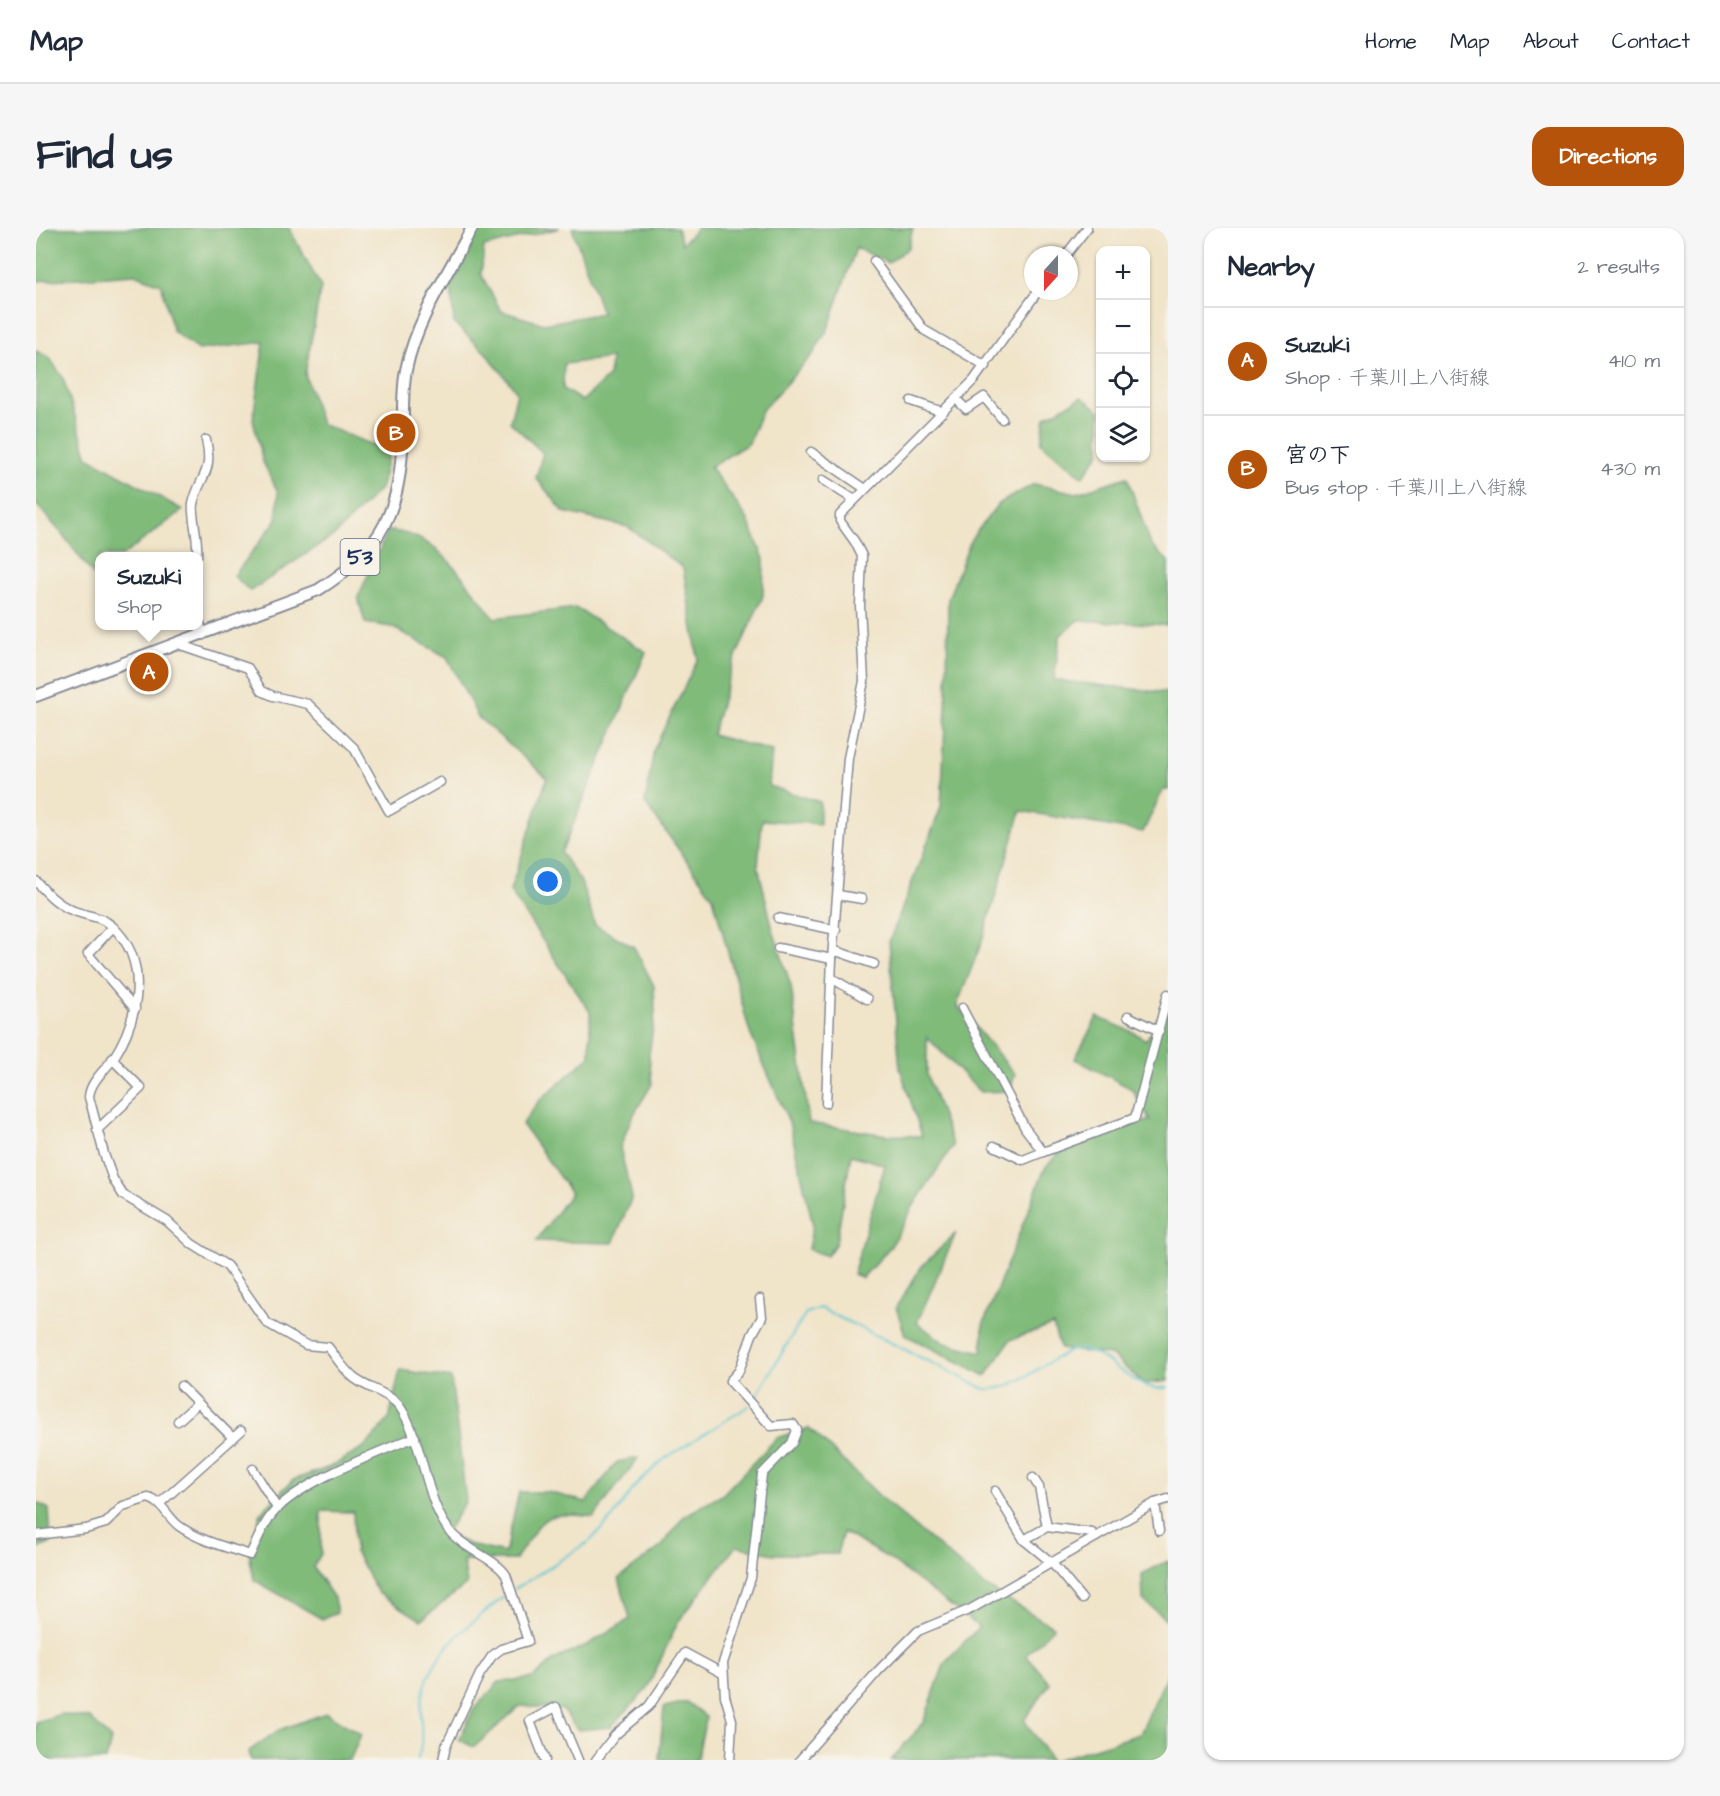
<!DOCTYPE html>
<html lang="en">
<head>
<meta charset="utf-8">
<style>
	body { margin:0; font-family:"Architects Daughter","Klee One",sans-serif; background:#f6f6f7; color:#1f2937 }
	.controls { position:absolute; right:18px; top:18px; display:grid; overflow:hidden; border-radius:12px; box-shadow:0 2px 4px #0004 }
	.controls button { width:54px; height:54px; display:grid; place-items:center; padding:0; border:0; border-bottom:2px solid #e0e1e3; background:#fff; color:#1f2937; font:30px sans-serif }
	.compass { position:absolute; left:988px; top:18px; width:54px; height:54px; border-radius:50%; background:#fff; box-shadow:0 2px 4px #0004; rotate:201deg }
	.you { position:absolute; left:512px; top:654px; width:21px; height:21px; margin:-15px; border:4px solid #fff; border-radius:50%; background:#1a73e8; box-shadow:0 0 0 9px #1a73e833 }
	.badge { display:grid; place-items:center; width:39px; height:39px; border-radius:50%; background:#b45309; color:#fff; font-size:20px; font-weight:700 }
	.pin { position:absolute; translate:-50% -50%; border:3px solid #fff; box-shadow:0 2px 6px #0006 }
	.popup { position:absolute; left:59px; top:324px; width:108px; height:78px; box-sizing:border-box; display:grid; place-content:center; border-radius:12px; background:#fff; filter:drop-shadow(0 2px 4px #0005); font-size:20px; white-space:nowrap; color:#747a83 }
	.popup b { font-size:22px; color:#1f2937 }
	.popup::after { content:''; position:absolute; left:50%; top:100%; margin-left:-12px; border:12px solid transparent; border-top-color:#fff }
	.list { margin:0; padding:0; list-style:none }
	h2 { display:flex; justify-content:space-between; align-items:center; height:78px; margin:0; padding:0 24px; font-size:26px }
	h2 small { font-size:20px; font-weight:400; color:#747a83 }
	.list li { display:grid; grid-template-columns:39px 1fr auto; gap:18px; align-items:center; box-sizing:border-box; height:108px; padding:0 24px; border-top:2px solid #e0e1e3 }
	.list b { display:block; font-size:22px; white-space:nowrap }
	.list p { margin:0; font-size:20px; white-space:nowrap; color:#747a83 }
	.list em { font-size:20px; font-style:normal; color:#747a83 }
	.icon { flex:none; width:33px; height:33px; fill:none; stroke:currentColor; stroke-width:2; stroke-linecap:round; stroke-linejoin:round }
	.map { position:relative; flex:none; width:1132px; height:1532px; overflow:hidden; border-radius:18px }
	header { display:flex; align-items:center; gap:36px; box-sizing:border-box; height:84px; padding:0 30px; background:#fff; border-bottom:2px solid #e0e1e3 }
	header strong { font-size:28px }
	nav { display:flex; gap:33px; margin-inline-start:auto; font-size:21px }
	.intro { display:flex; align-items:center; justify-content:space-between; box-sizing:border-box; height:144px; padding:0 36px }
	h1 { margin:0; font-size:42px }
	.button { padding:15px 27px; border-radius:18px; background:#b45309; color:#fff; font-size:21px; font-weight:700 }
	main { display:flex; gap:36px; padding:0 36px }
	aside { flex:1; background:#fff; border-radius:18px; box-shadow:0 2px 4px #0004 }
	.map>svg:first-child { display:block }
	.forest { fill:#80bb7a; stroke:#4e756c; stroke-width:1.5; fill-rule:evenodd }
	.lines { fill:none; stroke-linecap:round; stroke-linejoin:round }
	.stream { stroke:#5bc6d4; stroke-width:2 }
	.minor-casing { stroke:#868a94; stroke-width:11 }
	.major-casing { stroke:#868a94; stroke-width:14 }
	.minor { stroke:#fff; stroke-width:8 }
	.major { stroke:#fff; stroke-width:10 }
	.labels { text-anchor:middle; stroke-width:4.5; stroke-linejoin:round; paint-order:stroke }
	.shield { fill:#f7f3e8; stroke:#5d6a87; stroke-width:1.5 }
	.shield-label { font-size:21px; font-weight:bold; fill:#1b2f5e }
</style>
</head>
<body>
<header>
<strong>Map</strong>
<nav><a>Home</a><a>Map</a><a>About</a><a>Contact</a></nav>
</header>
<div class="intro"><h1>Find us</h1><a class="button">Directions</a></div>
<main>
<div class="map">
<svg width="1132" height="1532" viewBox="0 0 1132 1532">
	<rect width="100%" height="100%" fill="#f7f3e8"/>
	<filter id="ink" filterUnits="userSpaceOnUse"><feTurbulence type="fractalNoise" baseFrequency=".0167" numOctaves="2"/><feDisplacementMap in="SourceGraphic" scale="12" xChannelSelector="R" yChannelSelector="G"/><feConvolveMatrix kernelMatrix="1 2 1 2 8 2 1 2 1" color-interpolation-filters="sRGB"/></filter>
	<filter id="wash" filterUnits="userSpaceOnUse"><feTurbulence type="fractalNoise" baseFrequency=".008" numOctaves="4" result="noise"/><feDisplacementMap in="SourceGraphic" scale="24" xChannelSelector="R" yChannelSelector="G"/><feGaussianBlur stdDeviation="1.35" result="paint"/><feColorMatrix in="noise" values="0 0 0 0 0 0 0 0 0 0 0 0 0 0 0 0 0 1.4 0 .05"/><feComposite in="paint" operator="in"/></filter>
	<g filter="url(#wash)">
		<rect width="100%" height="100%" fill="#f0e4c9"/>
		<g class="forest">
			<polygon points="0,0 253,0 285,59 269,146 285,196 353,224 345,260 299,307 214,363 198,348 241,291 242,264 227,234 217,191 228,114 162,122 137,103 125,56 99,46 0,53"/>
			<path d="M 444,0 L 524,0 L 448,19 L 445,46 L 465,83 L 508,96 L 566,85 L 536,0 L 641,0 L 646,16 L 661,0 L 877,0 L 872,20 L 852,35 L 820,20 L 792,101 L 777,126 L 726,182 L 713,215 L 674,239 L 711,290 L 728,331 L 727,368 L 696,438 L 676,507 L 736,523 L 733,558 L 784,574 L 784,596 L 726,592 L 722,638 L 737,702 L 755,758 L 773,895 L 850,907 L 886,908 L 864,840 L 853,714 L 905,579 L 911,458 L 912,371 L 935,311 L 962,276 L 998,256 L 1041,265 L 1091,249 L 1115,317 L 1132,333 L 1132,397 L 1042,392 L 1024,408 L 1018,452 L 1132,465 L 1132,562 L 1127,562 L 1107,604 L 985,583 L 945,716 L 921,777 L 979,846 L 974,863 L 944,864 L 891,809 L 891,847 L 917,918 L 879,975 L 855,1018 L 826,1050 L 817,1046 L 849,937 L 815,927 L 800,1015 L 791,1028 L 772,1021 L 777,997 L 753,894 L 714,805 L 677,669 L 609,575 L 618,521 L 662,431 L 647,340 L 592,299 L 528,284 L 500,250 L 507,225 L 474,194 L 481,164 L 451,126 L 418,95 L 415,59 ZM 575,130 L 573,148 L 546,173 L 527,161 L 528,136 Z"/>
			<polygon points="0,123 13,129 27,150 52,229 147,282 86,328 63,328 63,344 58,348 27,307 0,276"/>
			<polygon points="1046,169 1064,183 1064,224 1047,249 1005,215 1009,189"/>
			<path d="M 352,303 C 403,304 430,355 458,390 L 540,380 L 610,424 L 525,625 L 545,654 L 559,697 L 598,719 L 618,758 L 619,784 L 613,827 L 616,856 L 595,891 L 584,920 L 596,969 L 577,1015 L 500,1013 L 535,965 L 486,896 L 503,873 L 554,828 L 554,784 L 474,663 L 511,550 L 442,489 L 411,429 L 356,399 L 329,395 L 322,369 Z"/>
			<polygon points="1132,776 1132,1153 1108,1156 1075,1127 1024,1121 1017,1097 974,1112 950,1148 869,1107 860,1079 886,1038 920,1005 881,1095 909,1115 946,1124 947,1097 1009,940 1028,919 1114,892 1096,861 1039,831 1061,789 1097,804 1110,812"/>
			<path d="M 364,1142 L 415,1150 L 430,1273 L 409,1306 L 438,1318 L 469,1325 L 483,1264 L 512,1264 L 550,1274 L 581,1234 L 602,1230 L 558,1289 C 503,1282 509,1289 479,1332 L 427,1332 L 431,1356 L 385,1392 L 342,1365 L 319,1324 L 317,1284 L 285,1283 L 285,1326 L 277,1339 L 298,1370 L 301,1385 L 286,1391 L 218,1352 L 213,1325 L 225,1284 L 257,1252 L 294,1239 L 328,1220 L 353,1191 Z"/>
			<polygon points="773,1200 850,1274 949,1358 1018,1399 990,1427 1014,1455 988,1492 1015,1532 855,1532 887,1495 909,1434 943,1399 852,1330 807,1304 801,1326 738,1326 700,1318 642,1394 611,1461 575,1499 542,1502 526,1481 484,1478 438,1519 423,1512 437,1482 463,1454 497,1450 518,1432 553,1416 594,1391 583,1350 626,1318 648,1288 686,1267 741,1210"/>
			<polygon points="0,1274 13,1281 15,1315 0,1322"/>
			<polygon points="1132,1333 1132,1393 1107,1372 1106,1346"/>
			<polygon points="1132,1445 1132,1532 1019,1532 1104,1506"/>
			<polygon points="651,1474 670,1489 661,1532 625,1532 623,1531 628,1479"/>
			<polygon points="290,1485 325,1506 314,1532 215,1532 213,1523 243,1502"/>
			<polygon points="25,1486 54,1490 75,1512 70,1532 0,1532 0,1494"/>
		</g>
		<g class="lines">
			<g class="stream">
				<path d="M 717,1174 L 766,1091 L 770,1085 L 784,1080 L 949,1161 C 974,1163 999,1142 1020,1130 C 1025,1128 1031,1123 1036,1122 C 1073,1118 1097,1169 1132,1159"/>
				<polyline points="479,1361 554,1313 577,1289 601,1256 628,1231 713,1178"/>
				<path d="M 381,1532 C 389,1516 383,1490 386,1472 C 393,1422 438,1393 474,1364"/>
			</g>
		</g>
	</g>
	<g filter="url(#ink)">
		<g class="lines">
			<g class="minor-casing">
				<g id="minor">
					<polyline points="1030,27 1051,0"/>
					<polyline points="838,33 888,102 950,138"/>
					<polyline points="920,171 930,181 948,169 966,191"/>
					<polyline points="875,173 907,184"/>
					<polyline points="775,224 828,260"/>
					<polyline points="787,252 817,271"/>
					<path d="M 161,328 C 163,312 155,286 157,276 C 163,248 178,246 170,212"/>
					<polyline points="162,388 167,407"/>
					<polyline points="142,416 212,440 226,463 237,468 272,476 318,520 353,583 404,554"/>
					<path d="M 0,653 C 12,667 25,680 44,685 C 56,689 67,689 77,699 C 115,735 102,792 77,831 C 68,843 54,854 53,869 L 68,926 L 77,951 L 87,967 L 131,993 L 156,1016 L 191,1038 L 231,1095 L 270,1117 L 292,1119 C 300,1129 308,1142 318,1150 C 332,1161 354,1165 364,1179 C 389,1216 388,1274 416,1306 C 431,1322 461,1332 470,1347 L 492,1413 L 465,1421 L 456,1428 L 444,1446 L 410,1518 L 407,1532"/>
					<polyline points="802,667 826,671"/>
					<polyline points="742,690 800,702"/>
					<polyline points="77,699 52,726 99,781"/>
					<polyline points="742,720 796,731"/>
					<polyline points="797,722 838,736"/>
					<polyline points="797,751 831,771"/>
					<polyline points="926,780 989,900 1007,924 987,932 958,918"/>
					<polyline points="1092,788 1123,803"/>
					<polyline points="790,875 796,731 812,530 828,453 824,378 826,328 819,314 804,293 804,287 938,152 1002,63"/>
					<polyline points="61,902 105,860 76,831"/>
					<polyline points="1007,924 1099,890 1132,766"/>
					<polyline points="145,1158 197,1210"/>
					<polyline points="142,1193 162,1175"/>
					<polyline points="217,1241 241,1280"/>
					<polyline points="997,1250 1003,1259 1011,1299"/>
					<polyline points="959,1263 988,1312 1016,1335 1046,1371"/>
					<polyline points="1119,1275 1123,1303"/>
					<polyline points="123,1276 205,1203"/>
					<path d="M 0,1307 L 50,1301 L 70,1295 L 87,1278 L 112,1270 C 126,1273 132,1290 143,1298 C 164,1313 190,1319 214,1327 C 222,1311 229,1291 243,1279 C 272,1251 341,1225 379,1209"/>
					<polyline points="988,1312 1011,1299 1056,1305 1060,1309"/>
					<polyline points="509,1532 494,1493 520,1479 542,1532"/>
					<polyline points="560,1532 579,1507 613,1478 649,1425 686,1445"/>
					<polyline points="694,1532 696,1492 689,1468 687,1435 715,1350 726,1246 756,1215 761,1202 757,1196 735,1198 694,1153 703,1143 716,1107 726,1089 724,1071"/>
					<polyline points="764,1532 842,1443 882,1403 935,1381 1119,1275 1132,1271"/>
				</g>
			</g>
			<g class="major-casing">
				<path id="major" d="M 0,468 L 282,362 C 348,321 364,282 367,206 C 367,185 366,162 370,142 C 380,92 412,45 436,0"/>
			</g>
			<use href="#minor" class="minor"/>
			<use href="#major" class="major"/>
		</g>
	</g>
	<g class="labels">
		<rect class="shield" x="304.5" y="311" width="39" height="36" rx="4.5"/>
		<g class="shield-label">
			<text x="324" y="336">53</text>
		</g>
	</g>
</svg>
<div class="controls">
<button>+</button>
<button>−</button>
<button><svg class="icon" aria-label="locate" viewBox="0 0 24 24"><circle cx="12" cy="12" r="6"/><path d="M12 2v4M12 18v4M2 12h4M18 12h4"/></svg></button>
<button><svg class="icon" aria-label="layers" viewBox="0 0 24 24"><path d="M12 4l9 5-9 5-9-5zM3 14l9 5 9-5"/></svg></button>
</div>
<svg class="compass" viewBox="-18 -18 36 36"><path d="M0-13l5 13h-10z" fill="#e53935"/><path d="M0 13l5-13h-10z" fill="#747a83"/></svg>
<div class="you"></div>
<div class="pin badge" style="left:113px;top:444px">A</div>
<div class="popup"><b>Suzuki</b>Shop</div>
<div class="pin badge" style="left:360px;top:205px">B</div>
</div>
<aside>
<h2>Nearby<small>2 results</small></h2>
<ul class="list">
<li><span class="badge">A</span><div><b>Suzuki</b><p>Shop · 千葉川上八街線</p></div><em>410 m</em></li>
<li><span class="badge">B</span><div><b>宮の下</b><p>Bus stop · 千葉川上八街線</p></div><em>430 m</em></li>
</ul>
</aside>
</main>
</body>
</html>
